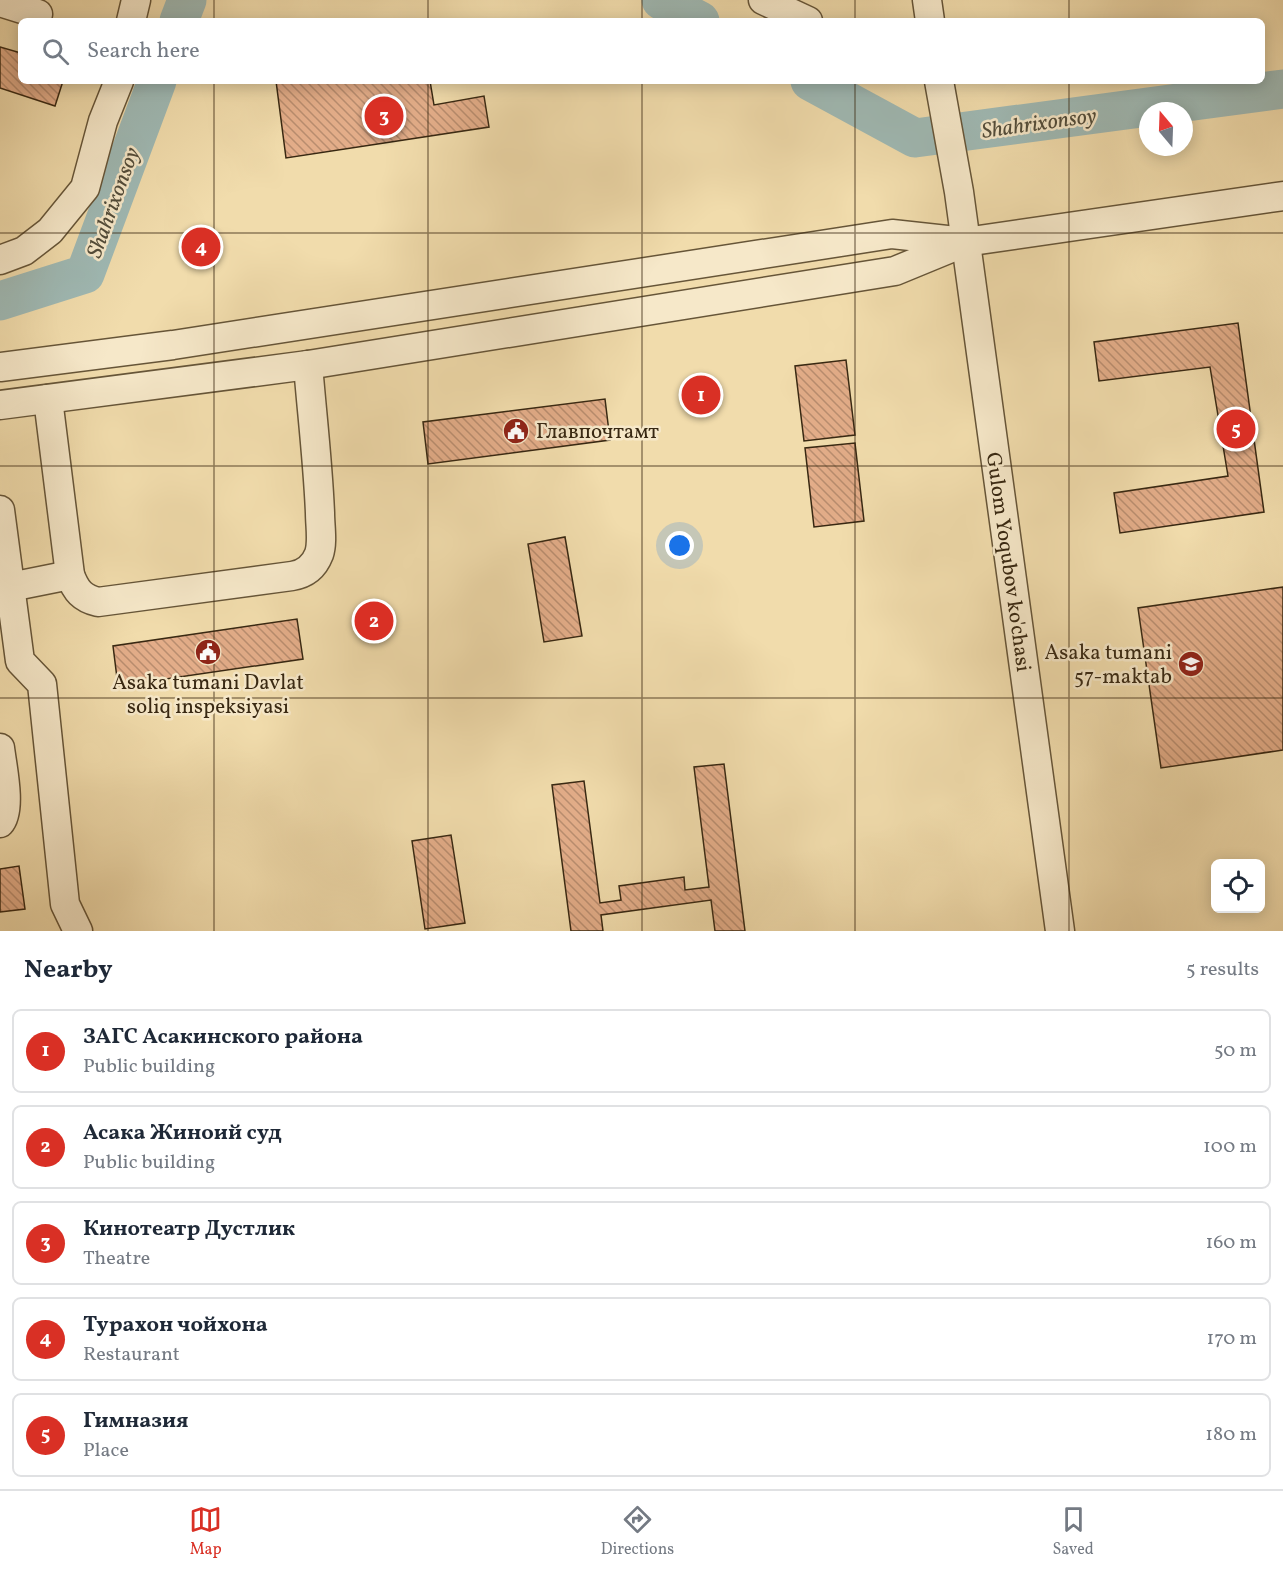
<!DOCTYPE html>
<html lang="en">
<head>
<meta charset="utf-8">
<style>
	body { margin:0; font-family:Vollkorn,serif; background:#f2f2f3; color:#1f2937 }
	.controls { position:absolute; right:18px; bottom:18px; display:grid; overflow:hidden; border-radius:9px; box-shadow:0 3px 15px #0003 }
	.controls button { width:54px; height:54px; display:grid; place-items:center; padding:0; border:0; border-bottom:2px solid #e0e1e3; background:#fff; color:#1f2937; font:30px sans-serif }
	.compass { position:absolute; left:1139px; top:102px; width:54px; height:54px; border-radius:50%; background:#fff; box-shadow:0 3px 15px #0003; rotate:341deg }
	.you { position:absolute; left:680px; top:546px; width:21px; height:21px; margin:-15px; border:4px solid #fff; border-radius:50%; background:#1a73e8; box-shadow:0 0 0 9px #1a73e833 }
	.badge { display:grid; place-items:center; width:39px; height:39px; border-radius:50%; background:#d93025; color:#fff; font-size:20px; font-weight:700 }
	.pin { position:absolute; translate:-50% -50%; border:3px solid #fff; box-shadow:0 2px 6px #0006 }
	.list { margin:0; padding:0; list-style:none }
	h2 { display:flex; justify-content:space-between; align-items:center; height:78px; margin:0; padding:0 24px; font-size:26px }
	h2 small { font-size:20px; font-weight:400; color:#747a83 }
	.list li { display:grid; grid-template-columns:39px 1fr auto; gap:18px; align-items:center; box-sizing:border-box; height:84px; margin:0 12px 12px; padding:0 12px; border:2px solid #e0e1e3; border-radius:9px }
	.list b { display:block; font-size:22px; white-space:nowrap }
	.list p { margin:0; font-size:20px; white-space:nowrap; color:#747a83 }
	.list em { font-size:20px; font-style:normal; color:#747a83 }
	.icon { flex:none; width:33px; height:33px; fill:none; stroke:currentColor; stroke-width:2; stroke-linecap:round; stroke-linejoin:round }
	.map { position:relative; flex:none; width:1283px; height:931px; overflow:hidden }
	.search { position:absolute; background:#fff; box-shadow:0 3px 15px #0003; left:18px; right:18px; top:18px; height:66px; display:flex; align-items:center; gap:15px; box-sizing:border-box; padding:0 21px; border-radius:9px; color:#747a83; font-size:22px }
	.sheet { height:558px; background:#fff }
	nav { display:flex; justify-content:space-around; align-items:center; box-sizing:border-box; height:84px; border-top:2px solid #e0e1e3; background:#fff; font-size:16px; color:#747a83 }
	nav a { display:grid; justify-items:center; gap:3px }
	nav .on { color:#d93025 }
	.map>svg:first-child { display:block }
	.lines { fill:none; stroke-linecap:round; stroke-linejoin:round }
	.river { stroke:#9fb9b4; stroke-width:39 }
	.building { fill:url(#building-back-hatch); stroke:#382812; stroke-width:1.5 }
	.minor-casing { stroke:#665538; stroke-width:31 }
	.minor { stroke:#f6e8c9; stroke-width:28 }
	.grid { fill:none; stroke:#382812; stroke-width:1.5; stroke-opacity:0.55 }
	.labels { text-anchor:middle; stroke-width:5; stroke-linejoin:round; paint-order:stroke }
	.poi-label { font-size:21px; fill:#382812; stroke:#f6e8c9; text-anchor:start }
	.street-label { font-size:21px; fill:#382812; stroke:#f6e8c9 }
	.water-label { font-size:22px; font-style:italic; fill:#524c3a; stroke:#f6e8c9 }
</style>
</head>
<body>
<div class="map">
<svg width="1283" height="931" viewBox="0 0 1283 931">
	<defs>
		<pattern id="building-back-hatch" width="6" height="6" patternUnits="userSpaceOnUse" patternTransform="scale(1.5)"><rect width="6" height="6" fill="#e3ad89"/><path d="M-1 5l2 2M0 0l6 6M5-1l2 2" fill="none" stroke="#b98d6f"/></pattern>
	</defs>
	<rect width="100%" height="100%" fill="#f1dcac"/>
	<filter id="stains"><feTurbulence type="fractalNoise" baseFrequency=".00333" numOctaves="4"/><feColorMatrix values="0 0 0 0 .2 0 0 0 0 .09 0 0 0 0 .02 0 0 0 .5 -.17"/></filter>
	<radialGradient id="worn" r=".72"><stop offset=".6" stop-color="#630" stop-opacity="0"/><stop offset="1" stop-color="#630" stop-opacity=".3"/></radialGradient>
	<g class="lines">
		<g class="river">
			<polyline points="661,0 700,21"/>
			<polyline points="179,21 187,0"/>
			<polyline points="810,81 915,138 1283,89"/>
			<polyline points="0,301 85,274 157,81"/>
		</g>
	</g>
	<g class="building">
		<polygon points="0,47 21,53 21,81 63,81 55,106 0,88"/>
		<polygon points="276,81 430,81 434,105 484,96 489,127 286,158"/>
		<polygon points="1238,323 1264,512 1120,533 1114,493 1228,476 1210,367 1099,381 1094,342"/>
		<polygon points="846,360 855,435 804,441 795,366"/>
		<polygon points="605,399 610,440 428,464 423,422"/>
		<polygon points="855,443 864,521 814,527 805,448"/>
		<polygon points="565,537 582,636 544,642 528,544"/>
		<polygon points="1283,587 1283,750 1161,768 1138,608"/>
		<polygon points="297,619 303,659 118,686 113,646"/>
		<polygon points="724,764 745,931 715,931 711,900 601,915 603,931 571,931 552,785 584,781 600,903 621,900 619,886 684,877 685,890 709,887 694,767"/>
		<polygon points="451,835 465,923 425,929 412,841"/>
		<polygon points="19,866 25,909 0,912 0,869"/>
	</g>
	<g class="lines">
		<g class="minor-casing">
			<g id="minor">
				<polyline points="763,0 808,21"/>
				<polyline points="927,0 930,21"/>
				<polyline points="0,2 38,14"/>
				<polyline points="131,21 136,0"/>
				<polyline points="939,81 959,192 1060,931"/>
				<polyline points="0,260 24,251 50,231 85,188 103,121 119,81"/>
				<polyline points="0,367 173,345 892,234 965,242 1283,196"/>
				<path d="M 48,399 L 70,575 C 76,591 82,598 98,602 L 292,576 C 305,574 314,567 319,554 C 323,542 320,526 320,513 C 318,464 312,414 308,365"/>
				<polyline points="0,405 308,365 895,271 963,243"/>
				<polyline points="0,510 20,661 42,684 65,904 78,931"/>
				<polyline points="0,589 70,575"/>
				<path d="M 0,748 C 2,765 12,810 0,823"/>
			</g>
		</g>
		<use href="#minor" class="minor"/>
	</g>
	<path class="grid" d="M 214,0 L 214,21M 428,0 L 428,21M 642,0 L 642,21M 855,0 L 855,21M 1069,0 L 1069,21M 214,81 L 214,931M 428,81 L 428,931M 642,81 L 642,931M 855,81 L 855,931M 1069,81 L 1069,931M 0,233 L 1283,233M 0,466 L 1283,466M 0,698 L 1283,698"/>
	<defs>
		<g id="civic-disc" transform="scale(1.35)"><circle r="9.5" fill="#8f2418" stroke="#f6e8c9"/><path d="M-.6-6.5H3V-4.5H.6V-3L4-1V1h2V6H-6V1h2V-1L-.6-3ZM-1.2 2.5V6h2.4V2.5Z" fill="#fff"/></g>
		<g id="school-disc" transform="scale(1.35)"><circle r="9.5" fill="#8f2418" stroke="#f6e8c9"/><path d="M0-5L7-2L0 1L-7-2ZM-4 1L0 2.5L4 1V4Q0 6-4 4Z" fill="#fff"/></g>
	</defs>
	<g fill-rule="evenodd">
		<use href="#civic-disc" x="516" y="431"/>
		<use href="#civic-disc" x="208" y="652"/>
		<use href="#school-disc" x="1191" y="664"/>
	</g>
	<g class="labels">
		<g class="poi-label">
			<text x="536" y="438">Главпочтамт</text>
			<text x="1172" y="659" text-anchor="end">Asaka tumani<tspan x="1172" dy="24">57-maktab</tspan></text>
			<text x="208" y="689" text-anchor="middle">Asaka tumani Davlat<tspan x="208" dy="24">soliq inspeksiyasi</tspan></text>
		</g>
		<g class="street-label">
			<text transform="translate(1009 562) rotate(82)" y="7">Gulom Yoqubov ko'chasi</text>
		</g>
		<g class="water-label">
			<text transform="translate(1039 122) rotate(-8)" y="8">Shahrixonsoy</text>
			<text transform="translate(112 202) rotate(-70)" y="8">Shahrixonsoy</text>
		</g>
	</g>
	<rect width="100%" height="100%" filter="url(#stains)"/>
	<rect width="100%" height="100%" fill="url(#worn)"/>
</svg>
<div class="controls">
<button><svg class="icon" aria-label="locate" viewBox="0 0 24 24"><circle cx="12" cy="12" r="6"/><path d="M12 2v4M12 18v4M2 12h4M18 12h4"/></svg></button>
</div>
<svg class="compass" viewBox="-18 -18 36 36"><path d="M0-13l5 13h-10z" fill="#e53935"/><path d="M0 13l5-13h-10z" fill="#747a83"/></svg>
<div class="you"></div>
<div class="pin badge" style="left:701px;top:395px">1</div>
<div class="pin badge" style="left:374px;top:621px">2</div>
<div class="pin badge" style="left:384px;top:116px">3</div>
<div class="pin badge" style="left:201px;top:247px">4</div>
<div class="pin badge" style="left:1236px;top:429px">5</div>
<div class="search"><svg class="icon" aria-label="search" viewBox="0 0 24 24"><circle cx="10" cy="10" r="6"/><path d="M15 15l6 6"/></svg>Search here</div>
</div>
<section class="sheet">
<h2>Nearby<small>5 results</small></h2>
<ul class="list">
<li><span class="badge">1</span><div><b>ЗАГС Асакинского района</b><p>Public building</p></div><em>50 m</em></li>
<li><span class="badge">2</span><div><b>Асака Жиноий суд</b><p>Public building</p></div><em>100 m</em></li>
<li><span class="badge">3</span><div><b>Кинотеатр Дустлик</b><p>Theatre</p></div><em>160 m</em></li>
<li><span class="badge">4</span><div><b>Турахон чойхона</b><p>Restaurant</p></div><em>170 m</em></li>
<li><span class="badge">5</span><div><b>Гимназия</b><p>Place</p></div><em>180 m</em></li>
</ul>
</section>
<nav>
<a class="on"><svg class="icon" aria-label="map" viewBox="0 0 24 24"><path d="M3 6l6-2 6 2 6-2v14l-6 2-6-2-6 2zM9 4v14M15 6v14"/></svg>Map</a>
<a><svg class="icon" aria-label="directions" viewBox="0 0 24 24"><path d="M12 3l9 9-9 9-9-9zM9 14v-3h6M13 9l2 2-2 2"/></svg>Directions</a>
<a><svg class="icon" aria-label="saved" viewBox="0 0 24 24"><path d="M7 4h10v16l-5-4-5 4z"/></svg>Saved</a>
</nav>
</body>
</html>
